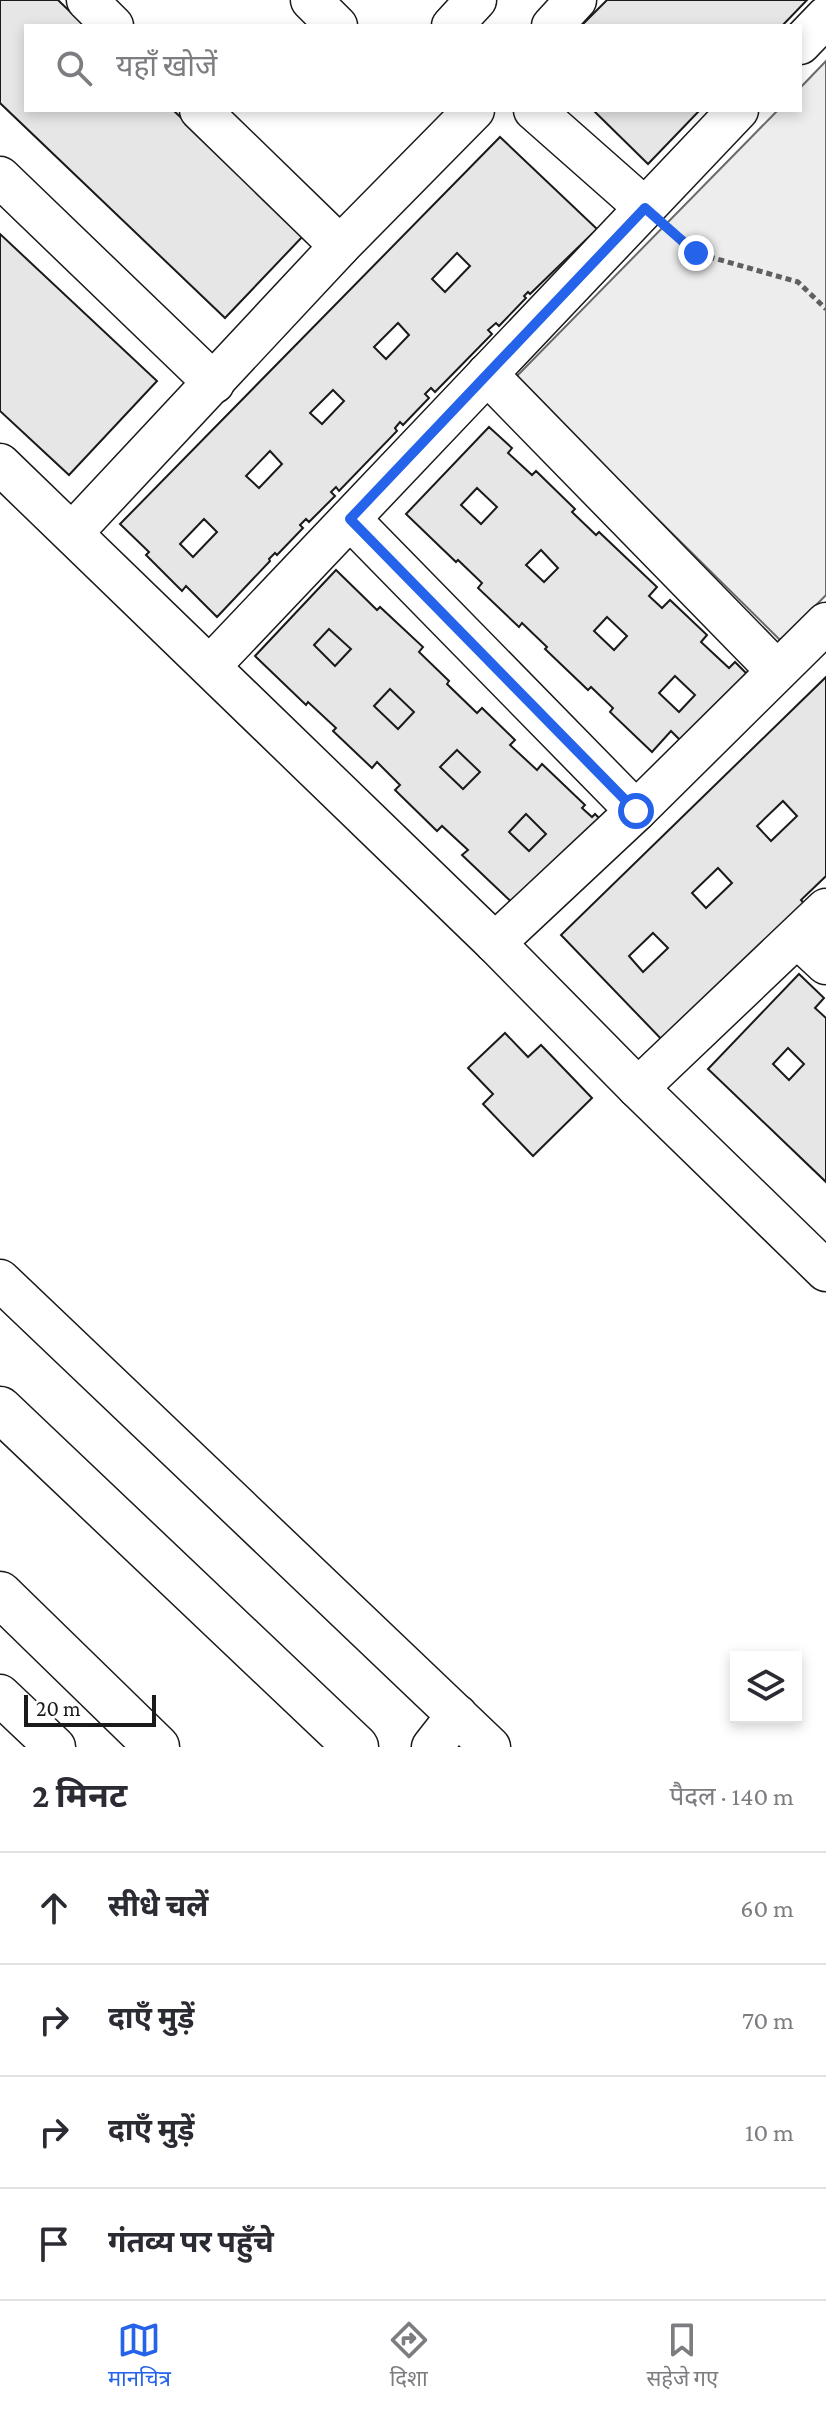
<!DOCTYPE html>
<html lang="hi">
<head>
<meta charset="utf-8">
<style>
	body { margin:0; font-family:"Crimson Pro","Noto Sans Devanagari",serif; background:#f2f2f3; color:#2b2b33 }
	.controls { position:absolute; right:24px; bottom:24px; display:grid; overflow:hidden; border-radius:0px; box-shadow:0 4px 12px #0003 }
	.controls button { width:72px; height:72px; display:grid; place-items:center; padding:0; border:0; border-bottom:2px solid #e1e1e2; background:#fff; color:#2b2b33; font:40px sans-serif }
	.scale { position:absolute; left:24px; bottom:20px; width:132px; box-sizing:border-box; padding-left:8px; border:4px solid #1a1a1a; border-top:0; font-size:22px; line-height:28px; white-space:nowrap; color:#1a1a1a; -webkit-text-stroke:6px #fff; paint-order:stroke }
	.stop { position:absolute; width:24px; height:24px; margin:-18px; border:6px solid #2563eb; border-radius:50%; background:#fff }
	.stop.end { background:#2563eb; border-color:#fff; box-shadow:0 2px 8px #0008 }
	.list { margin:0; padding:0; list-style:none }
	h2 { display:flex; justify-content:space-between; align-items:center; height:104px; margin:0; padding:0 32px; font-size:34px }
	h2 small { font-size:26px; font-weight:400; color:#7c7c81 }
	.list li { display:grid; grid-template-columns:52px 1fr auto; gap:24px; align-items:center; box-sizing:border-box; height:112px; padding:0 32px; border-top:2px solid #e1e1e2 }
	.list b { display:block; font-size:30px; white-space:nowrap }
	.list em { font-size:26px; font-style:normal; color:#7c7c81 }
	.icon { flex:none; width:44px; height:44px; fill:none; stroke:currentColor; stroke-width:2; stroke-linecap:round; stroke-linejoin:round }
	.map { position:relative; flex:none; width:826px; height:1747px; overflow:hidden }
	.search { position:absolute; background:#fff; box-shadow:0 4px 12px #0003; left:24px; right:24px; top:24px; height:88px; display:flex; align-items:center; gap:20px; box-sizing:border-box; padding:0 28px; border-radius:0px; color:#7c7c81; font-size:30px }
	.sheet { height:552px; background:#fff }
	nav { display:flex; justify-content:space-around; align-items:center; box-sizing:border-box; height:112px; border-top:2px solid #e1e1e2; background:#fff; font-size:22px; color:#7c7c81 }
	nav a { display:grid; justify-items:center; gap:4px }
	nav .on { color:#2563eb }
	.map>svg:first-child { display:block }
	.built { fill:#ededed; stroke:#6a6a6a; stroke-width:2 }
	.building { fill:#e6e6e6; stroke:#1a1a1a; stroke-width:2; fill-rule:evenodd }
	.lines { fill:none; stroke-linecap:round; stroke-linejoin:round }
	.minor-casing { stroke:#1a1a1a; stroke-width:43 }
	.tertiary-casing { stroke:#1a1a1a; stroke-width:47 }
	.path { stroke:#5f5f5f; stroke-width:5; stroke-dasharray:6 4; stroke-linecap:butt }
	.minor { stroke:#fff; stroke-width:40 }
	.tertiary { stroke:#fff; stroke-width:44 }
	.route { stroke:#2563eb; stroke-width:10 }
</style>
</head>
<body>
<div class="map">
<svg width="826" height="1747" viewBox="0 0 826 1747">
	<rect width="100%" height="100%" fill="#fff"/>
	<polygon class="built" points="826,61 826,595 781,641 515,378 778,110 800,110 800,88"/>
	<g class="building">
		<polygon points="0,0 58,0 85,26 26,26 26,110 173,110 304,235 225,318 0,103"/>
		<polygon points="607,0 807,0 782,26 581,26"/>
		<polygon points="593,110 700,110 648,164"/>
		<path d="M 500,137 L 597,229 L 530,294 L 528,292 L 524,296 L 526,298 L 499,326 L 496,323 L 488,330 L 492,334 L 435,392 L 431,388 L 425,394 L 429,398 L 403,425 L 400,422 L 395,428 L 397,431 L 339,491 L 336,487 L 331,492 L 335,496 L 309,522 L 306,519 L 300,525 L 303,528 L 277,555 L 275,553 L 269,559 L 270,561 L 217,617 L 186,586 L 182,591 L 146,555 L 149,552 L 120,524 ZM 457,253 L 470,266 L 445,292 L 432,279 ZM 398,323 L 409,335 L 386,359 L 374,347 ZM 333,390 L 344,401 L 322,424 L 310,413 ZM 270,451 L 282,464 L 259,488 L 246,476 ZM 204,519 L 217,532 L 193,557 L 180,544 Z"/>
		<polygon points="0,234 157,381 69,475 0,411"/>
		<path d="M 489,427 L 512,448 L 508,453 L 532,475 L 536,471 L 575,509 L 572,512 L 596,535 L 599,532 L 657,587 L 649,596 L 662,608 L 670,600 L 707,635 L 701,642 L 729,668 L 735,662 L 748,675 L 683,743 L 671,731 L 652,752 L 610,712 L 613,708 L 591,687 L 588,690 L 545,649 L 547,647 L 522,623 L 519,627 L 478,588 L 482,583 L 458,560 L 456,562 L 406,514 ZM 477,488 L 497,507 L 481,524 L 461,505 ZM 541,550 L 558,568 L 544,582 L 526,565 ZM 607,617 L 627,636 L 614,650 L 594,631 ZM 675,676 L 695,695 L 679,712 L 659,693 Z"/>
		<polygon points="336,570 377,610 380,607 423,647 419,652 449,681 447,684 477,713 482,708 515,740 510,745 537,770 542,764 585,805 582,808 592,817 595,814 603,822 520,910 462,855 468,850 442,826 437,831 395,790 400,785 377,762 372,768 333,731 336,728 308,702 306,705 255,656"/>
		<polygon points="329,629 351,649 335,666 314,645"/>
		<path d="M 826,677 L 826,876 L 801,900 L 808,908 L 667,1045 L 561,935 ZM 783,801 L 797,816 L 771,841 L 757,826 ZM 718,868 L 732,883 L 706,908 L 692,893 ZM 653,933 L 668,948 L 643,972 L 629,956 Z"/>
		<polygon points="390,689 414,712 398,729 374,706"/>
		<polygon points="457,750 480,772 463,789 440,767"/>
		<polygon points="526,814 546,834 529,851 509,832"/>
		<path d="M 799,974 L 824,998 L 815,1008 L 826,1018 L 826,1182 L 708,1069 ZM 788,1048 L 804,1064 L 789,1080 L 773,1064 Z"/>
		<polygon points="505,1033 528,1057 541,1045 592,1098 533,1156 483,1104 493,1094 468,1068"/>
	</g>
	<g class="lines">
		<g class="minor-casing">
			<g id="minor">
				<polyline points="87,0 113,26"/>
				<polyline points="311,0 337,26"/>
				<polyline points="452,26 476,0"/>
				<polyline points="552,26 576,0"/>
				<polyline points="800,44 826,17"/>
				<polyline points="200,110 340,246"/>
				<polyline points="534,110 645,208"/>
				<polyline points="0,177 214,383"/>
				<polyline points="487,374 777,671"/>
				<polyline points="0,464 495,943 638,1088 826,1271"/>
				<polyline points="350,519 636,811"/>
				<polyline points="72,533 340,246 474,110"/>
				<polyline points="211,665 738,110"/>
				<polyline points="798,938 826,964"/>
				<polyline points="495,943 636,811 826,623"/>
				<polyline points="638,1088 826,909"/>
				<polyline points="0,1280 490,1747"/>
				<polyline points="0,1695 55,1747"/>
				<polyline points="432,1747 457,1715"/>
			</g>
		</g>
		<g class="tertiary-casing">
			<g id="tertiary">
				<polyline points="0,1409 356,1747"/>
				<polyline points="0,1594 157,1747"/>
			</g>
		</g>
		<polyline class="path" points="676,235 696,253 798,282 826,309"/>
		<use href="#minor" class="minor"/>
		<use href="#tertiary" class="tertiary"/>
	</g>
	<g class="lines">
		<polyline class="route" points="636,811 350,519 645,208 696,253"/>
	</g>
</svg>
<div class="controls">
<button><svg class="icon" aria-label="layers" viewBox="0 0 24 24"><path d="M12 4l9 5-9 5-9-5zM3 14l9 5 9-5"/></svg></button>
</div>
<div class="scale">20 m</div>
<div class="stop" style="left:636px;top:811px"></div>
<div class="stop end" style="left:696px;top:253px"></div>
<div class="search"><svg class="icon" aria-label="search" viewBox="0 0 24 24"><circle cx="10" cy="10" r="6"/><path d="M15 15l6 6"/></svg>यहाँ खोजें</div>
</div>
<section class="sheet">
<h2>2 मिनट<small>पैदल · 140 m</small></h2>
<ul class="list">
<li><svg class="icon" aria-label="ahead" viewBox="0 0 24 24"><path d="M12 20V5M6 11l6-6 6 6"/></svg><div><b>सीधे चलें</b></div><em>60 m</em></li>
<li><svg class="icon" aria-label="right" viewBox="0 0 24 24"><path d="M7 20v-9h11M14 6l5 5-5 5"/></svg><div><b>दाएँ मुड़ें</b></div><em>70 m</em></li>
<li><svg class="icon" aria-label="right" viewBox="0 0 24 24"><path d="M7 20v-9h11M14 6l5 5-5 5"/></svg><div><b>दाएँ मुड़ें</b></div><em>10 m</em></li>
<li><svg class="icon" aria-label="arrive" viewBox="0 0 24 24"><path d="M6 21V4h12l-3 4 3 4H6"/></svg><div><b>गंतव्य पर पहुँचे</b></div></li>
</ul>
</section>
<nav>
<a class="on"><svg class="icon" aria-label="map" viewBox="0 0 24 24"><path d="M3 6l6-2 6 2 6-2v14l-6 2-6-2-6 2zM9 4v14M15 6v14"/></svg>मानचित्र</a>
<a><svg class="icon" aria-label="directions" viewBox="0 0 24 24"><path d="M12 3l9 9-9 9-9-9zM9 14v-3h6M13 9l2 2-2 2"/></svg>दिशा</a>
<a><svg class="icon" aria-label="saved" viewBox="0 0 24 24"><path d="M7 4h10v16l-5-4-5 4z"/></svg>सहेजे गए</a>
</nav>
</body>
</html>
